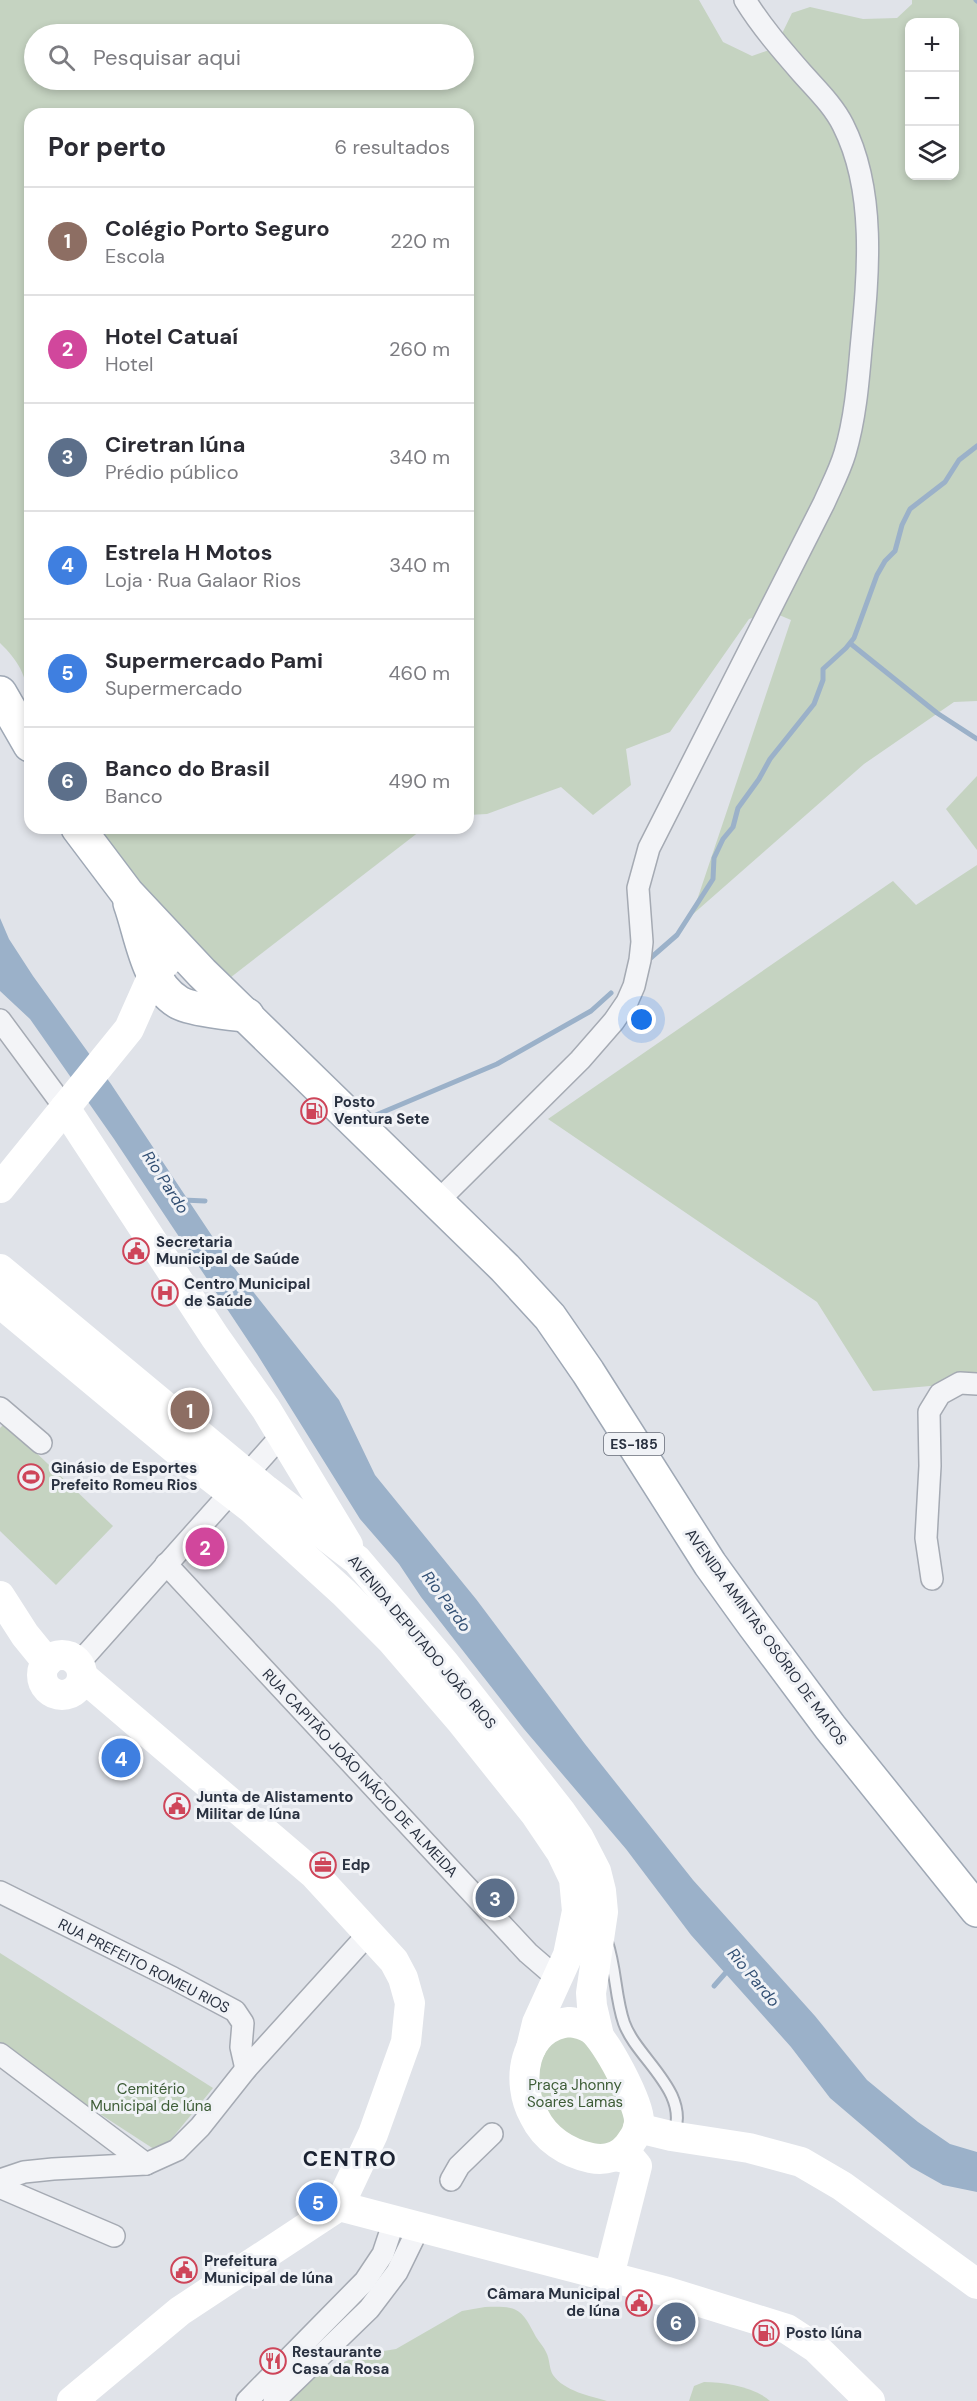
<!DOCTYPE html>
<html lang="pt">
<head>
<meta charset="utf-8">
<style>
	body { margin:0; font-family:"DM Sans",sans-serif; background:#f2f2f3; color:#2b2b33 }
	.controls { position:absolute; right:18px; top:18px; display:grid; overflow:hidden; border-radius:12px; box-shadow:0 3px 9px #0003 }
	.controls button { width:54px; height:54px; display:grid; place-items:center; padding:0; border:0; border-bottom:2px solid #e1e1e2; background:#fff; color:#2b2b33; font:30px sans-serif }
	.you { position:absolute; left:642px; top:1020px; width:21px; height:21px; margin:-15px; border:4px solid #fff; border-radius:50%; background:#1a73e8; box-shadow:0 0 0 9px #1a73e833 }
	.badge { display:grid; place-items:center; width:39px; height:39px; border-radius:50%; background:#db2777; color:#fff; font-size:20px; font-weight:700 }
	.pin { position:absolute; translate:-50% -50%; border:3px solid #fff; box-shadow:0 2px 6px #0006 }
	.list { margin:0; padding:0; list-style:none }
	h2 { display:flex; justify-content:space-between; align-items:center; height:78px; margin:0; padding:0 24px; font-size:26px }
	h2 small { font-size:20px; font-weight:400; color:#7c7c81 }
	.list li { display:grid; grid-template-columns:39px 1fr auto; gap:18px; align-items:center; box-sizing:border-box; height:108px; padding:0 24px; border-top:2px solid #e1e1e2 }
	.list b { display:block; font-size:22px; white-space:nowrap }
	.list p { margin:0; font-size:20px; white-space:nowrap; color:#7c7c81 }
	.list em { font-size:20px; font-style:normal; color:#7c7c81 }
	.icon { flex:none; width:33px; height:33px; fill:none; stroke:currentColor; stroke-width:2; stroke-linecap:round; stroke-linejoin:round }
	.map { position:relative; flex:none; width:977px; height:2401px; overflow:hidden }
	.search { position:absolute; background:#fff; box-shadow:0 3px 9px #0003; left:24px; top:24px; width:450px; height:66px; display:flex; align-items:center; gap:15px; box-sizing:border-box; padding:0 21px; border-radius:33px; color:#7c7c81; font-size:22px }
	.panel { position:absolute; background:#fff; box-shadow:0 3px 9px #0003; left:24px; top:108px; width:450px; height:726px; border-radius:18px }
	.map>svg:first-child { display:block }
	.green { fill:#c5d3c1; fill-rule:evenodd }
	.water { fill:#9bb1c9 }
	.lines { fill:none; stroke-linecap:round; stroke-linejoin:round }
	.stream { stroke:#9bb1c9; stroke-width:5 }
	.lane-casing { stroke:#a5aab3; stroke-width:14 }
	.street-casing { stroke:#a5aab3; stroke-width:24 }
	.primary-casing { stroke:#9fa8b5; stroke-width:36 }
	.lane { stroke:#f3f4f7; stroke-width:10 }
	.street { stroke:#f3f4f7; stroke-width:21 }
	.secondary { stroke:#fff; stroke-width:30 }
	.primary { stroke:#fff; stroke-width:33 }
	.labels { text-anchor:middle; stroke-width:6; stroke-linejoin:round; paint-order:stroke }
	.shield { fill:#f0f2f6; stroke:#656b77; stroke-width:1.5 }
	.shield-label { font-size:14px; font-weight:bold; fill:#293140 }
	.poi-label { font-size:15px; font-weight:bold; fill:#293140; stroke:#f0f2f6; text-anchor:start }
	.street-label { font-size:15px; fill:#293140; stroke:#f0f2f6 }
	.park-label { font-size:15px; fill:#3d5c36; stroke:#f0f2f6 }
	.water-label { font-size:16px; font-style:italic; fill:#335074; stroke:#f0f2f6 }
	.district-label { font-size:21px; font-weight:bold; letter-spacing:1.5px; fill:#1b2231; stroke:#f0f2f6 }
</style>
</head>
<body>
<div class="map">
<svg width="977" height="2401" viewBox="0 0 977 2401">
	<rect width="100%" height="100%" fill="#e0e3e9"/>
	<g class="green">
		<path d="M 0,0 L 699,0 L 723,42 L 752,56 L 775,48 L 792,13 L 810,7 L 863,19 L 897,18 L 912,4 L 912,0 L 977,0 L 977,701 L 954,702 L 864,764 L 692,915 L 791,620 L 772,612 L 749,619 L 670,732 L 626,749 L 631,785 L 593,815 L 561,787 L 487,814 L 468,815 L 468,114 L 30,114 L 30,712 L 27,708 C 30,681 20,662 0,643 ZM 910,22 L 954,22 L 954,176 L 910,176 ZM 34,34 L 464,34 L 464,80 L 34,80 Z"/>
		<polygon points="977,776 977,850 946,809"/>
		<polygon points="100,828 424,828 226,981 106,851"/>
		<polygon points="977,865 977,1385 953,1384 873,1391 817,1302 548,1119 893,881 916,905"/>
		<polygon points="5,1423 113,1526 56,1585 0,1531 0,1428"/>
		<polygon points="0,1953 213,2088 160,2153 0,2049"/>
		<path d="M 568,2036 C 574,2037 580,2038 585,2043 C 596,2053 619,2096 623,2111 C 626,2122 623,2138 612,2142 C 587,2151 560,2133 546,2112 C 535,2095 536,2051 555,2039 C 558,2037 564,2037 568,2036 Z"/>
		<path d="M 485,2307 C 518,2306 521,2308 536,2337 C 539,2342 544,2347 546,2352 C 550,2359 549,2369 553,2375 C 564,2391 590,2396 607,2401 L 288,2401 L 298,2390 L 321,2373 L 359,2355 L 396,2349 L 462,2311 Z"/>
		<path d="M 704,2382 C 724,2382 755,2387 770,2401 L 689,2401 L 694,2386 Z"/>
	</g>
	<polygon class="water" points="0,918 9,939 33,976 111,1084 228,1260 339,1400 375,1475 476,1599 585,1744 693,1880 815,2016 867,2080 918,2122 950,2144 977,2152 977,2192 943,2185 911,2167 830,2098 791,2047 691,1935 626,1849 524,1729 421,1597 399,1564 360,1519 257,1354 114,1139 30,1019 0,991"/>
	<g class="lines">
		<g class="stream">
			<polyline points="976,0 977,1"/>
			<polyline points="851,644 937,713 977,739"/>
			<polyline points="646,962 677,935 713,879 714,858 723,839 733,827 738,808 759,779 770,759 814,704 823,680 823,669 846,648 854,638 877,575 885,561 895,551 902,525 910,509 945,482 959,460 977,446"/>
			<polyline points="376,1115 497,1064 591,1011 611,993"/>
			<polyline points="183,1200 205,1201"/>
			<polyline points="714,1986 729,1969"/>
		</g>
		<g class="lane-casing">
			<path id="lane" d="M 607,1942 C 616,1968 615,1997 624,2023 C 637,2059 690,2091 674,2134"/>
		</g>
		<g class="street-casing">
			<g id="street">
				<polyline points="0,1020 65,1108"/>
				<path d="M 437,1202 L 580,1060 L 614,1021 L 627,1002 L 634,986 L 640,960 L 642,942 L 638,888 L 649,848 L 824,503 C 831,487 840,470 845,453 C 855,419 858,384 861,349 C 868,277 877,192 843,125 C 833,105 816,89 801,72 C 781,49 761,26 745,0"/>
				<polyline points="0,1408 41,1443"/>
				<polyline points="166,1564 528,1953 557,1978"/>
				<polyline points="932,1579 926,1538 930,1466 929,1412 940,1394 960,1383 977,1384"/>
				<polyline points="78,1664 282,1435"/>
				<polyline points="0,1892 173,1978 235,2011 243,2023 241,2047 246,2069"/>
				<polyline points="0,2054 146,2164"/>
				<polyline points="0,2180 24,2172 53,2169 146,2164 177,2150 200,2127 246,2069 370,1932"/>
				<polyline points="451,2180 459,2166 492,2134"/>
				<polyline points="0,2184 4,2189 114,2236"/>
				<polyline points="247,2401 365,2281 383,2254 394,2221"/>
				<polyline points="274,2401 369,2309 397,2272 419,2227"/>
			</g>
		</g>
		<g class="primary-casing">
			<g id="primary">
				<polyline points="0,693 30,745"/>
				<polyline points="78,828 127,893 202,973 505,1268 550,1317 588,1372 710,1564 754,1625 830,1727 977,1910"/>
				<path d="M 130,903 C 142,936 146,982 178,1002 C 188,1009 233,1014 247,1015"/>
			</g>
		</g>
		<use href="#lane" class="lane"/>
		<use href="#street" class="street"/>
		<g class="secondary">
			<polyline points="65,1108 215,1337 266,1409 348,1545"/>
			<polyline points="0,1188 129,1029 153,975 168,960"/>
			<polyline points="0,1269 266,1490 357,1560 445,1664 561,1812 579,1838 596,1871 601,1891 603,1912 591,1993 592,2006 599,2036"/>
			<polyline points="0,1303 186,1458 252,1509 344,1593 392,1641 460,1720 536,1815 561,1852 574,1879 577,1911 568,1955 537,2023 531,2048"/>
			<polyline points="0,1596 25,1635 47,1662"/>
			<circle cx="62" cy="1675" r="20"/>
			<polyline points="82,1676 314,1874 394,1961 403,1978 410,2003 406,2042 373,2134 339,2206"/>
			<path d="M 569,2022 C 577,2023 584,2024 591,2029 C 606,2039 639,2103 639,2121 C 639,2131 634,2138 628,2146 C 619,2157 605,2161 591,2158 C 567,2153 545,2139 534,2116 C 515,2082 523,2027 569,2022 Z"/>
			<polyline points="638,2128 671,2136 749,2148 801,2162 842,2186 977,2284"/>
			<polyline points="339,2206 668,2292 787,2329 816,2348 870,2401"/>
			<polyline points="609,2276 637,2166 632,2160 616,2156"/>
			<polyline points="72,2401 180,2311 339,2206"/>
		</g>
		<use href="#primary" class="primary"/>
	</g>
	<defs>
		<g id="fuel-ring" transform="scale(1.35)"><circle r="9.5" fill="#f0f2f6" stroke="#ce4559" stroke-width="1.5"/><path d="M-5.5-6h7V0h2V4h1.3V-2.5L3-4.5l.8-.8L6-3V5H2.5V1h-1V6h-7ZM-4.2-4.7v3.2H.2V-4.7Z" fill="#ce4559"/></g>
		<g id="civic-ring" transform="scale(1.35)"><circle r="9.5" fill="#f0f2f6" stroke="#ce4559" stroke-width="1.5"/><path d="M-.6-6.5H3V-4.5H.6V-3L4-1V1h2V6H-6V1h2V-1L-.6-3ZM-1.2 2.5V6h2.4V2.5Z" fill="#ce4559"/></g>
		<g id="hospital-ring" transform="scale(1.35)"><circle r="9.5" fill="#f0f2f6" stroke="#ce4559" stroke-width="1.5"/><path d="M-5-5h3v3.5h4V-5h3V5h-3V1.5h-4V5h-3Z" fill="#ce4559"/></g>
		<g id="stadium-ring" transform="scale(1.35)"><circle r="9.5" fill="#f0f2f6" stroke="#ce4559" stroke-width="1.5"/><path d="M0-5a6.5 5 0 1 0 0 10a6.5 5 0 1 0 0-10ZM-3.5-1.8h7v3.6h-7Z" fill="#ce4559"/></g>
		<g id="office-ring" transform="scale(1.35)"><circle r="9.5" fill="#f0f2f6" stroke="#ce4559" stroke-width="1.5"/><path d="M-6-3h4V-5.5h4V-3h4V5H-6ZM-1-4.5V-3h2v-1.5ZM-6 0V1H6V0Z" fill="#ce4559"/></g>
		<g id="restaurant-ring" transform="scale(1.35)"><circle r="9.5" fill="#f0f2f6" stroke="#ce4559" stroke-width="1.5"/><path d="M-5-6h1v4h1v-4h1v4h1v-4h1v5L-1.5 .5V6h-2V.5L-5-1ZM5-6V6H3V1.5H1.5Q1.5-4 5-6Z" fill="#ce4559"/></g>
	</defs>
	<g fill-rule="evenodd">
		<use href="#fuel-ring" x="314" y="1111"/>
		<use href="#civic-ring" x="136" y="1251"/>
		<use href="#hospital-ring" x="165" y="1293"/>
		<use href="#stadium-ring" x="31" y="1477"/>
		<use href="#civic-ring" x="177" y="1806"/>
		<use href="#office-ring" x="323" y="1865"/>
		<use href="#civic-ring" x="184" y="2270"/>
		<use href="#civic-ring" x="639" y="2303"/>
		<use href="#fuel-ring" x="766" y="2333"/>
		<use href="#restaurant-ring" x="273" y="2361"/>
	</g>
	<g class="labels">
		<rect class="shield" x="604" y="1433" width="60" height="22" rx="4.5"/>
		<g class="shield-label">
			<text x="634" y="1449">ES-185</text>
		</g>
		<g class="poi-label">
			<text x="334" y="1107">Posto<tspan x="334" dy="17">Ventura Sete</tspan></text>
			<text x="156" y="1247">Secretaria<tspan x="156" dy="17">Municipal de Saúde</tspan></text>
			<text x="184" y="1289">Centro Municipal<tspan x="184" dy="17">de Saúde</tspan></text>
			<text x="51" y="1473">Ginásio de Esportes<tspan x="51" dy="17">Prefeito Romeu Rios</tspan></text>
			<text x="196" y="1802">Junta de Alistamento<tspan x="196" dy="17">Militar de Iúna</tspan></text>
			<text x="342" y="1870">Edp</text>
			<text x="204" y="2266">Prefeitura<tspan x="204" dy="17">Municipal de Iúna</tspan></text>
			<text x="620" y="2299" text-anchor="end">Câmara Municipal<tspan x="620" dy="17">de Iúna</tspan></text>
			<text x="786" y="2338">Posto Iúna</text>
			<text x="292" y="2357">Restaurante<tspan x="292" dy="17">Casa da Rosa</tspan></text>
		</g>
		<g class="street-label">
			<text transform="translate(766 1637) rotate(54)" y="5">AVENIDA AMINTAS OSÓRIO DE MATOS</text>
			<text transform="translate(422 1642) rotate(50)" y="5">AVENIDA DEPUTADO JOÃO RIOS</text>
			<text transform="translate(360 1773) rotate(47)" y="5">RUA CAPITÃO JOÃO INÁCIO DE ALMEIDA</text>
			<text transform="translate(144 1966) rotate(27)" y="5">RUA PREFEITO ROMEU RIOS</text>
		</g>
		<g class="park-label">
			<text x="575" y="2090">Praça Jhonny<tspan x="575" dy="17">Soares Lamas</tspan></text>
			<text x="151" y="2094">Cemitério<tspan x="151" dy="17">Municipal de Iúna</tspan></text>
		</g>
		<g class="water-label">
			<text transform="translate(166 1182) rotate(57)" y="6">Rio Pardo</text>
			<text transform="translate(447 1601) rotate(54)" y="6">Rio Pardo</text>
			<text transform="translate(754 1977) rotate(50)" y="6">Rio Pardo</text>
		</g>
		<g class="district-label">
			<text x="350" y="2166">CENTRO</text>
		</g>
	</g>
</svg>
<div class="controls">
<button>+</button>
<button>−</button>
<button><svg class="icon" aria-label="layers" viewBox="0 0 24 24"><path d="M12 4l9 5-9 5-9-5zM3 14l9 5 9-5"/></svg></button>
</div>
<div class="you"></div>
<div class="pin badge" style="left:190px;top:1410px;background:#8d6e63">1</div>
<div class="pin badge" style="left:205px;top:1547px;background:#d1479c">2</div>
<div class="pin badge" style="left:495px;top:1898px;background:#5c6f8a">3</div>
<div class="pin badge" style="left:121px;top:1758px;background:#3f7fe0">4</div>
<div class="pin badge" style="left:318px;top:2202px;background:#3f7fe0">5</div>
<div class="pin badge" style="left:676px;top:2322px;background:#5c6f8a">6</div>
<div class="search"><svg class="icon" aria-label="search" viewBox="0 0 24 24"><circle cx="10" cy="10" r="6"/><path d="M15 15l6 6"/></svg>Pesquisar aqui</div>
<section class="panel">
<h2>Por perto<small>6 resultados</small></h2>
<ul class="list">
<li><span class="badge" style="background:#8d6e63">1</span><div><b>Colégio Porto Seguro</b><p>Escola</p></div><em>220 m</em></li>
<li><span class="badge" style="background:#d1479c">2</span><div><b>Hotel Catuaí</b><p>Hotel</p></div><em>260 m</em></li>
<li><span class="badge" style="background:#5c6f8a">3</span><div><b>Ciretran Iúna</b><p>Prédio público</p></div><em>340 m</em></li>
<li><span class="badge" style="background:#3f7fe0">4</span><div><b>Estrela H Motos</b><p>Loja · Rua Galaor Rios</p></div><em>340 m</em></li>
<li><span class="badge" style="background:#3f7fe0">5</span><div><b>Supermercado Pami</b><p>Supermercado</p></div><em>460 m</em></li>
<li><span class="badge" style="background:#5c6f8a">6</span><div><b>Banco do Brasil</b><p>Banco</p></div><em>490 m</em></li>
</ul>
</section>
</div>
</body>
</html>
